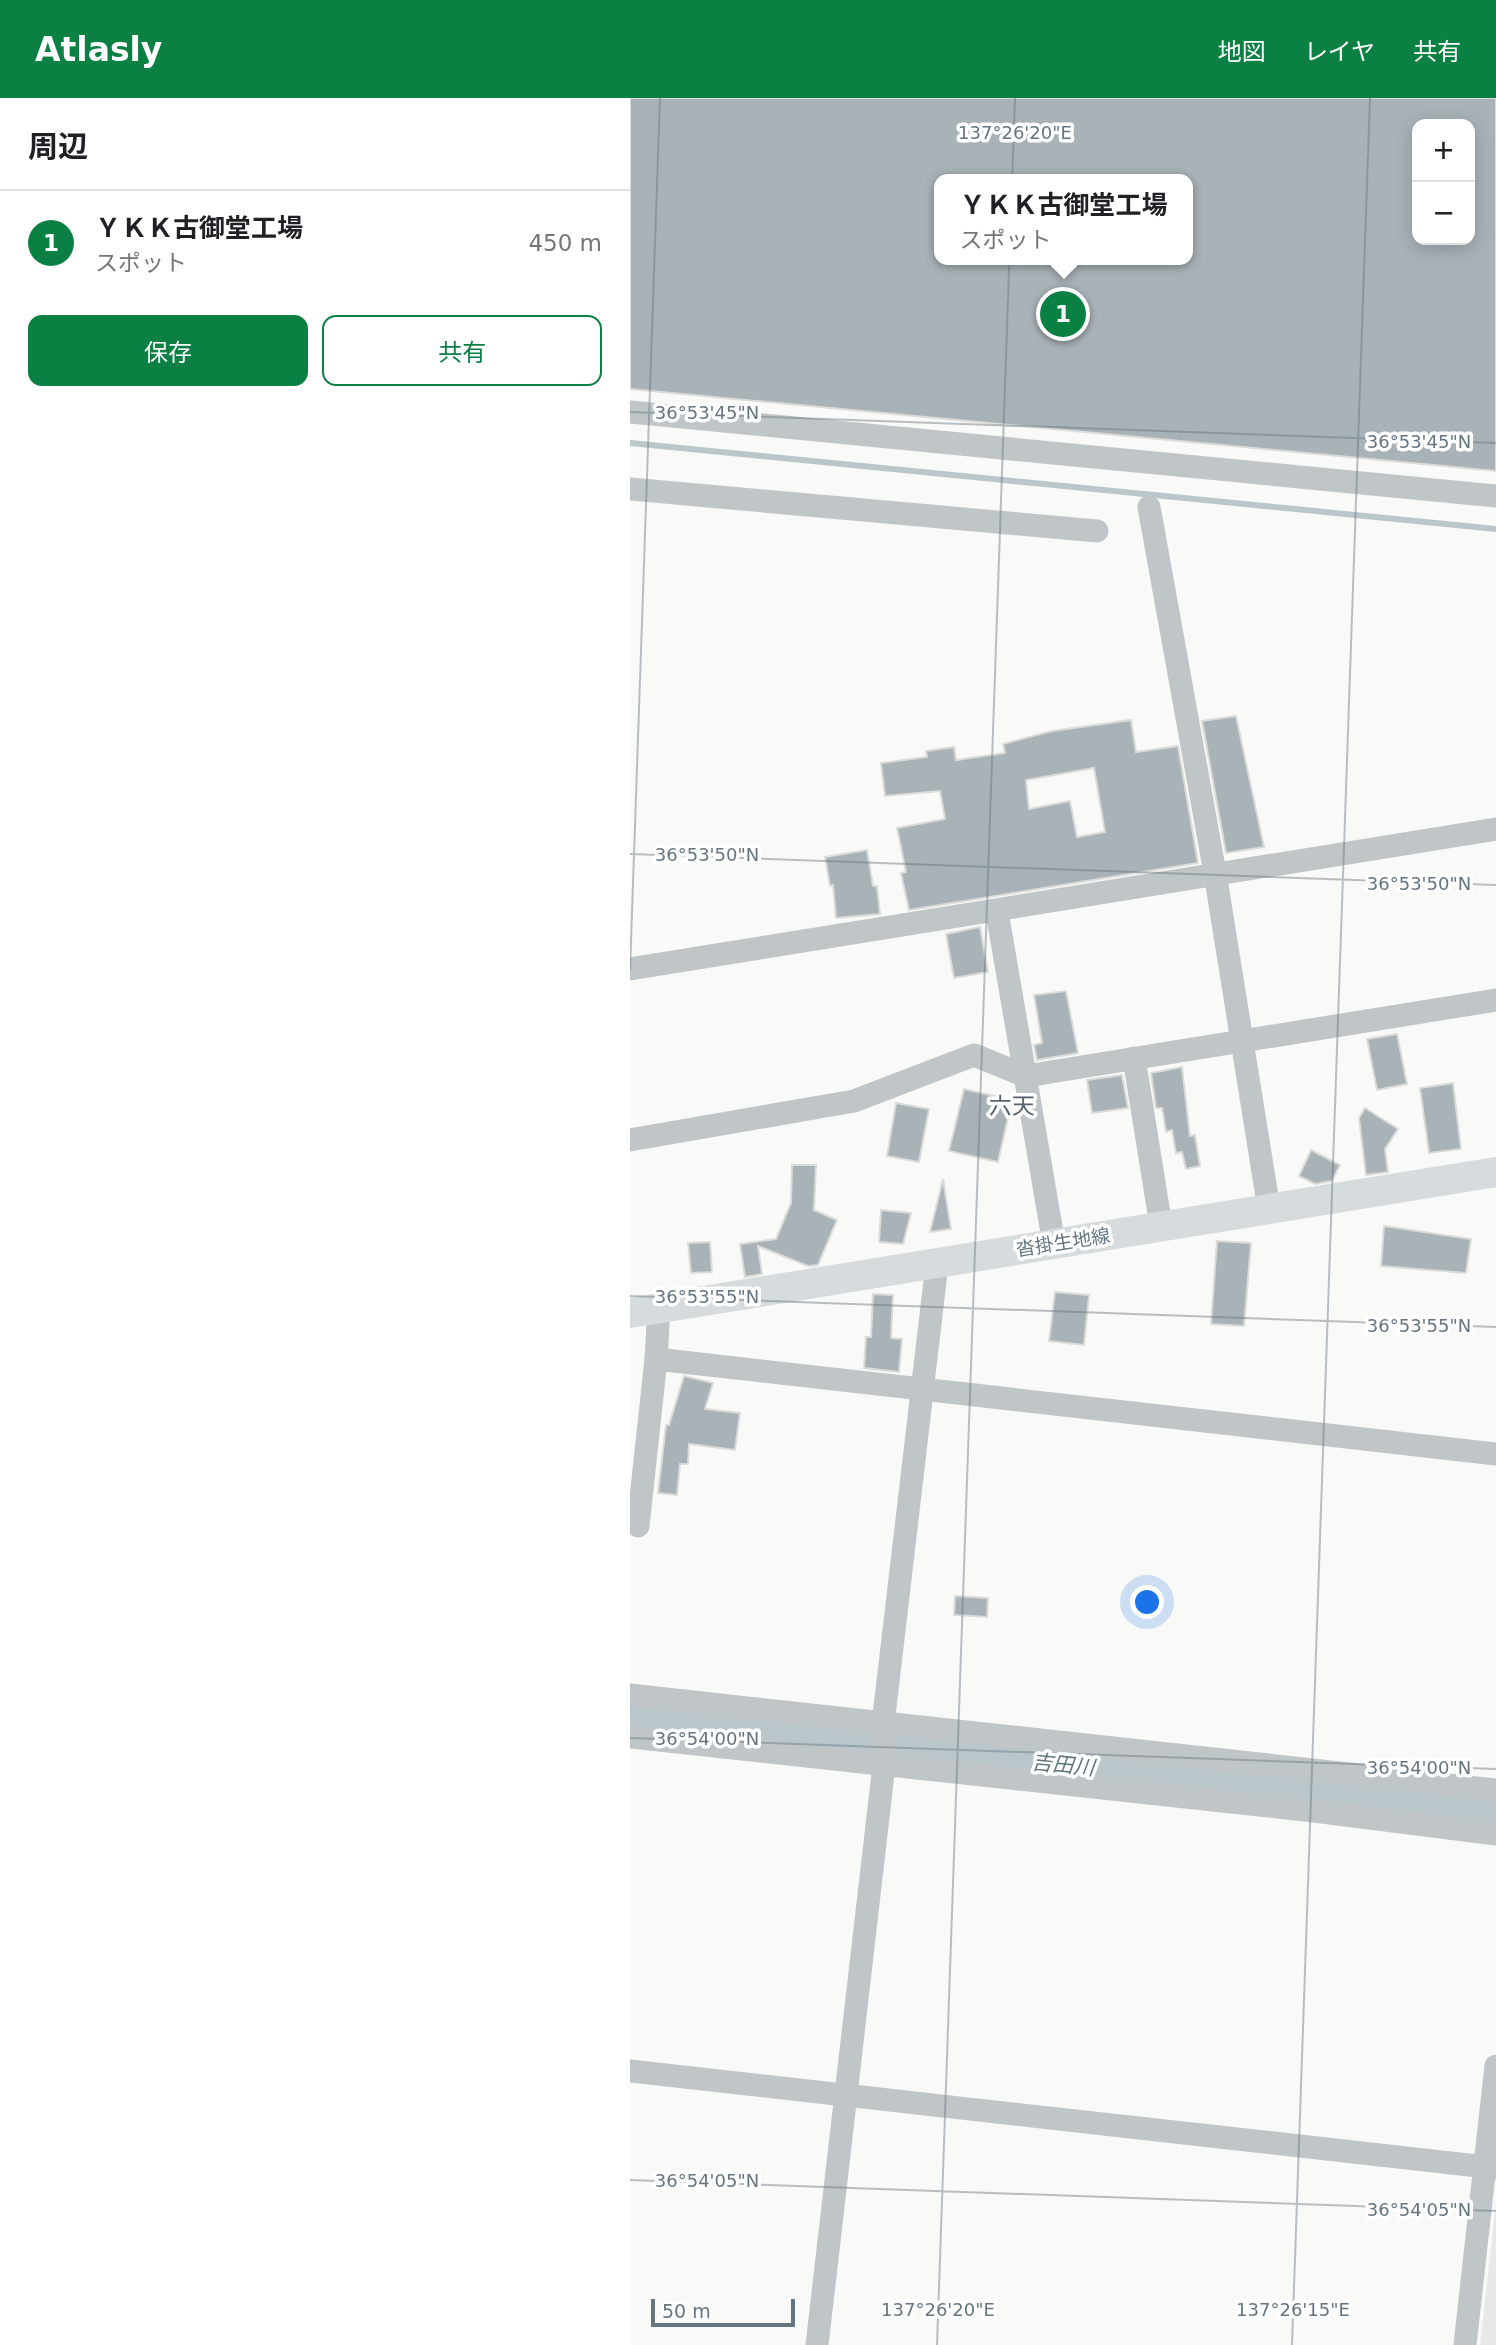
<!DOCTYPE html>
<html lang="ja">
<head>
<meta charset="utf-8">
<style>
	body { margin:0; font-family:"DejaVu Sans","Noto Sans JP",sans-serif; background:#f2f2f2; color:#202124 }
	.controls { position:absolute; right:21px; top:21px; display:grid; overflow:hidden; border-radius:14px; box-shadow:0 4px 18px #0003 }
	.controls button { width:63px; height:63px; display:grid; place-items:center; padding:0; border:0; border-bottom:2px solid #e0e0e0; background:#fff; color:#202124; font:35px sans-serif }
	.scale { position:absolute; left:21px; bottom:18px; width:144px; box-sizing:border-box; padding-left:7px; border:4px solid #657580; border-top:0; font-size:19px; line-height:24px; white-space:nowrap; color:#657580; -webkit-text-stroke:5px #fff; paint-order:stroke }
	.you { position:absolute; left:518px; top:1505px; width:24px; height:24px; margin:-18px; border:5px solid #fff; border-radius:50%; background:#1a73e8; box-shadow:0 0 0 10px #1a73e833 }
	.badge { display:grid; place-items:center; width:46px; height:46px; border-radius:50%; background:#0b8043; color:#fff; font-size:23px; font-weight:700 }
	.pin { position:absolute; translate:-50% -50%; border:4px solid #fff; box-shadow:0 2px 7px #0006 }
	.popup { position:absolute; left:304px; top:76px; width:259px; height:91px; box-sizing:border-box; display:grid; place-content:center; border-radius:14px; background:#fff; filter:drop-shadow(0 2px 5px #0005); font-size:23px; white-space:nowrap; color:#757577 }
	.popup b { font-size:26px; color:#202124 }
	.popup::after { content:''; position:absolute; left:50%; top:100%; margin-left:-14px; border:14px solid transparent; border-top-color:#fff }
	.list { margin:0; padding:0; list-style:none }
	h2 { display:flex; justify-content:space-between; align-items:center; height:91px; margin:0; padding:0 28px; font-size:30px }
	h2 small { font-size:23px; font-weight:400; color:#757577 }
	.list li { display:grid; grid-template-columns:46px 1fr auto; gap:21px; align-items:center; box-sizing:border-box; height:105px; padding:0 28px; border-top:2px solid #e0e0e0 }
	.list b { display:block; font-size:26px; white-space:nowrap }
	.list p { margin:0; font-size:23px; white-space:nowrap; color:#757577 }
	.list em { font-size:23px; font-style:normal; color:#757577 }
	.actions { display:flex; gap:14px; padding:21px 28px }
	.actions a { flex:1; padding:16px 0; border:2px solid #0b8043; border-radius:14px; text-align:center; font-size:24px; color:#0b8043 }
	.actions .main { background:#0b8043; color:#fff }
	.map { position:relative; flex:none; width:866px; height:2247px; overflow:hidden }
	header { display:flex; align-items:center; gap:42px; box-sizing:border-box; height:98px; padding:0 35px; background:#0b8043; color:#fff }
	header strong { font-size:33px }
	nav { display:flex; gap:38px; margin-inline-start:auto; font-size:24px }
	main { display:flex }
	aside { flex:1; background:#fff }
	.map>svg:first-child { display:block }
	.built { fill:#e7e8e8 }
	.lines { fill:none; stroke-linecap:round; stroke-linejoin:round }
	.stream { stroke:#bac6ca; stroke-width:6 }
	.river { stroke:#bac6ca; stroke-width:35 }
	.building { fill:#a9b2b7; stroke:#dbdbd9; stroke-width:2; fill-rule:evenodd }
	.minor { stroke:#c0c5c8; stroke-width:23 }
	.major { stroke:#d6dbde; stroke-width:30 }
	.ticks { fill:none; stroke:#657580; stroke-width:2; stroke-opacity:0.45 }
	.labels { text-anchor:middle; stroke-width:7; stroke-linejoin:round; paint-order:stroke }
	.street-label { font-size:19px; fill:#657580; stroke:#fff }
	.water-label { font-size:21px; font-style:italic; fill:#60747a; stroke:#fff }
	.quarter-label { font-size:23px; fill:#57636c; stroke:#fff }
	.ticks-label { font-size:18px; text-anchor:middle; fill:#657580; stroke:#fff; stroke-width:7; stroke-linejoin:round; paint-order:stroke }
</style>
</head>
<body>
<header>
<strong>Atlasly</strong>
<nav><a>地図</a><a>レイヤ</a><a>共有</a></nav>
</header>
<main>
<aside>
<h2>周辺<small></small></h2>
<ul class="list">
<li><span class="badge">1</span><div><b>ＹＫＫ古御堂工場</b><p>スポット</p></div><em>450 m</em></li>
</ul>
<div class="actions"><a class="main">保存</a><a>共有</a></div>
</aside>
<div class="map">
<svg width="866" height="2247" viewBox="0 0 866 2247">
	<rect width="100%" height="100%" fill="#f9f9f7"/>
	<polygon class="built" points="866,2105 866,2247 850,2247"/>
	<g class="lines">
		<polyline class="stream" points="0,345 866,431"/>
		<polyline class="river" points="0,1617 453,1666 866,1716"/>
	</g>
	<g class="building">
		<path d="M 0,0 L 866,0 L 866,373 L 0,291 ZM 787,26 L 840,26 L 840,142 L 787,142 ZM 309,81 L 557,81 L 557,162 L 309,162 Z"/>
		<polygon points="606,618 634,749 596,755 572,623"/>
		<path d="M 501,622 L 506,654 L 548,648 L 568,765 L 279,812 L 271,775 L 276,774 L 267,730 L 315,721 L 310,693 L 255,698 L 251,665 L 297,659 L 296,653 L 324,649 L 326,662 L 375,655 L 373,646 L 422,633 ZM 464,670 L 475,734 L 447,739 L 440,703 L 399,711 L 396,682 Z"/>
		<polygon points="237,752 243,788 247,788 250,816 206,820 203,787 200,788 195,759"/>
		<polygon points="350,829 358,874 324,880 316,836"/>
		<polygon points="436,893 448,955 407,962 404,947 412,945 404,897"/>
		<polygon points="767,936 777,986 747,992 737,941"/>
		<polygon points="552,969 560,1038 565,1037 570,1068 556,1071 552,1054 546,1055 542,1032 536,1034 532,1010 526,1010 521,975"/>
		<polygon points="492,977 498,1010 462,1015 457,982"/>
		<polygon points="823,985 831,1051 799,1055 790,990"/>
		<polygon points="334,991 382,1002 368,1064 319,1053"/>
		<polygon points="266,1005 299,1011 289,1064 257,1058"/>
		<polygon points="735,1010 768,1031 755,1051 758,1074 736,1077 729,1020"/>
		<polygon points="681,1052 710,1067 702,1083 685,1086 669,1078"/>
		<polygon points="162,1067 186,1067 184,1112 207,1122 188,1167 178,1168 128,1148 132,1176 115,1179 110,1146 146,1141 161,1105"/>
		<polygon points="313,1081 321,1131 300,1134"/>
		<polygon points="251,1112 281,1115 273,1146 249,1144"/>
		<polygon points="754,1128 841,1141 836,1175 751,1168"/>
		<polygon points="587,1143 621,1145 614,1228 581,1226"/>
		<polygon points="80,1144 82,1174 61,1175 58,1145"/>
		<polygon points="425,1194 459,1197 454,1247 419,1243"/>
		<polygon points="243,1196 263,1197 261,1240 272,1241 269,1274 234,1270 236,1239 241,1239"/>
		<polygon points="54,1278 83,1285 75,1311 110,1315 105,1352 59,1346 58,1366 50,1366 47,1397 28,1395 36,1327 39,1327"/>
		<polygon points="325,1498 358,1500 357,1519 324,1517"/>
	</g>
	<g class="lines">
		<g class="minor">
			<polyline points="0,314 866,398"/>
			<polyline points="0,391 467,433"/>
			<polyline points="519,409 585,775 639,1111"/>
			<polyline points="367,814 424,1146"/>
			<polyline points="0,871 866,731"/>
			<polyline points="504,960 531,1128"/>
			<polyline points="0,1042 224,1003 344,957 396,978 866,902"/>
			<polyline points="29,1210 26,1261 866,1356"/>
			<polyline points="8,1428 26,1261"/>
			<polyline points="0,1597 866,1692"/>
			<polyline points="0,1639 684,1713 866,1736"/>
			<polyline points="0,1973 866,2070"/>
			<polyline points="187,2247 254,1667 253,1626 307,1166"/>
			<polyline points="835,2247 866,1968"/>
		</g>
		<polyline class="major" points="0,1215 866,1074"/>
	</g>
	<path class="ticks" d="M 0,314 L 866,345M 0,756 L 866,787M 0,873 L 30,0M 0,1198 L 866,1229M 0,1640 L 866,1671M 0,2082 L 866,2113M 307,2247 L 385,0M 662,2247 L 740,0"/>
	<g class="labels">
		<g class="street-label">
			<text transform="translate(433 1144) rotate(-9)" y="7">沓掛生地線</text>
		</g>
		<g class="water-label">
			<text transform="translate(433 1667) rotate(6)" y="7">吉田川</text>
		</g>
		<g class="quarter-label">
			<text x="382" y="1016">六天</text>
		</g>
	</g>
	<g class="ticks-label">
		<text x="385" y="41">137°26'20"E</text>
		<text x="77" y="321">36°53'45"N</text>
		<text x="789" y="350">36°53'45"N</text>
		<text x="77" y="763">36°53'50"N</text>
		<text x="789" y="792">36°53'50"N</text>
		<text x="77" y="1205">36°53'55"N</text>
		<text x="789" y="1234">36°53'55"N</text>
		<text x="77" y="1647">36°54'00"N</text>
		<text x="789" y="1676">36°54'00"N</text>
		<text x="77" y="2089">36°54'05"N</text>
		<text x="789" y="2118">36°54'05"N</text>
		<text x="308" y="2218">137°26'20"E</text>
		<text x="663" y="2218">137°26'15"E</text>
	</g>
</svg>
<div class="controls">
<button>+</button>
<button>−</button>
</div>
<div class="scale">50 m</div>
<div class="you"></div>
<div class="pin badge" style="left:433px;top:216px">1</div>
<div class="popup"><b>ＹＫＫ古御堂工場</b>スポット</div>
</div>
</main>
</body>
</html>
